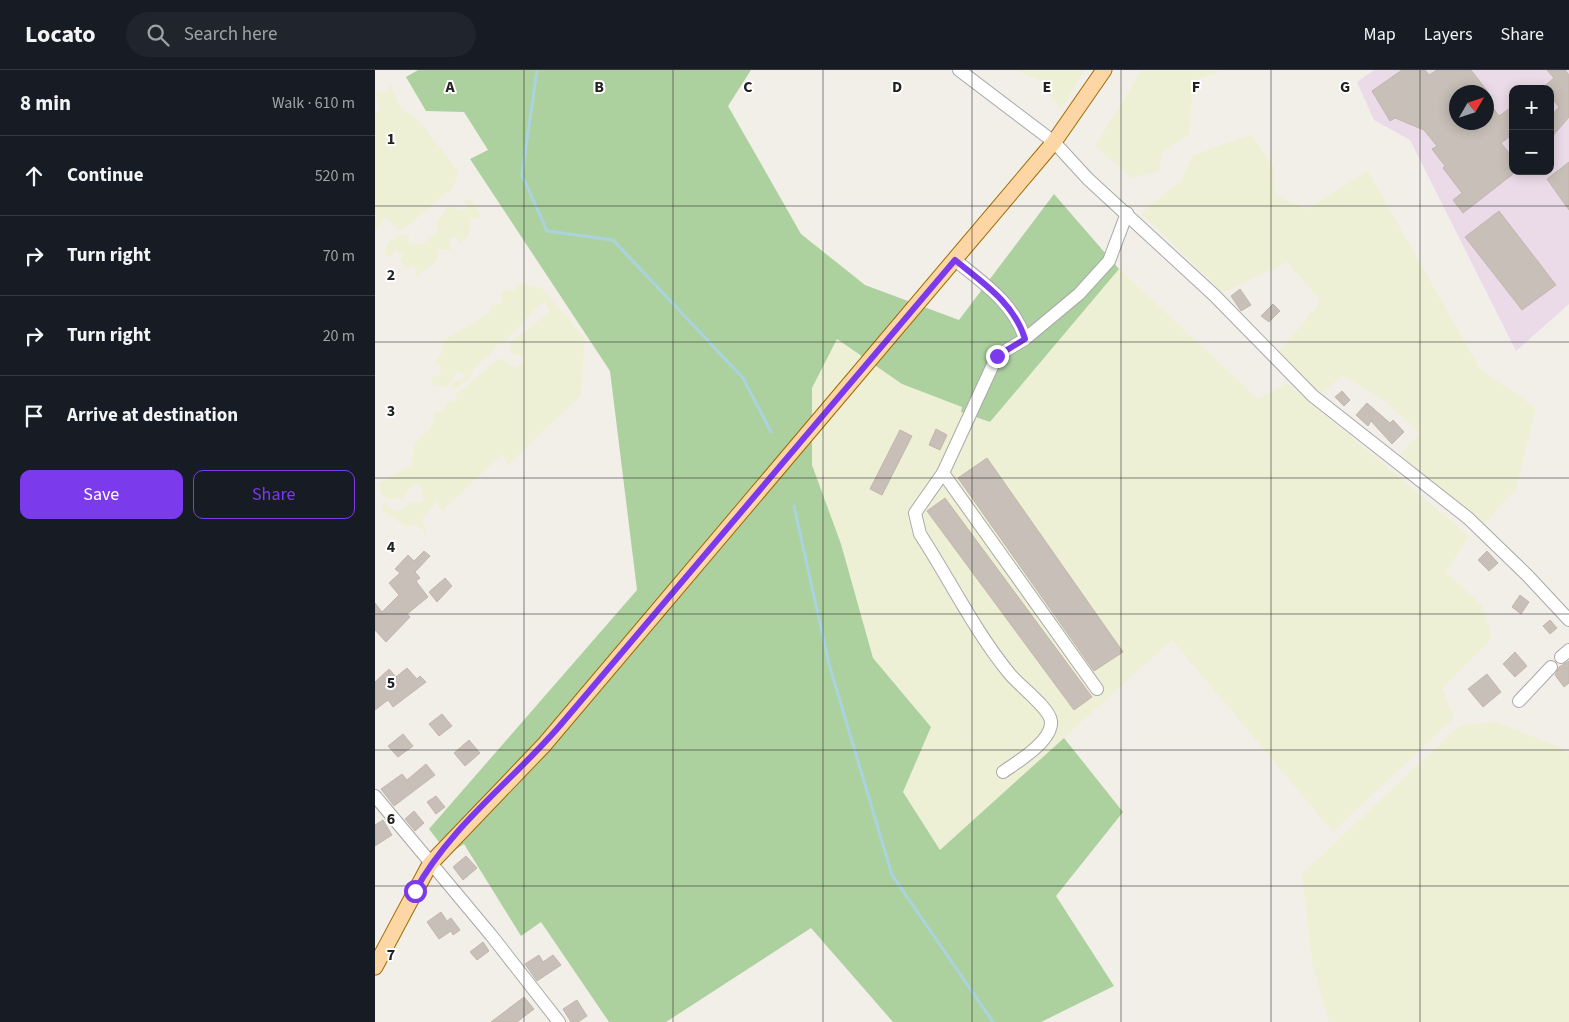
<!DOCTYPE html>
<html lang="en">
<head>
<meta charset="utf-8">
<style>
	body { margin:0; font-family:"Source Sans 3",sans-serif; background:#20242c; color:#f1f3f6 }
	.controls { position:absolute; right:15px; top:15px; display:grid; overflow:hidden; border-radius:10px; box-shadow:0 2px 12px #0003 }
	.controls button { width:45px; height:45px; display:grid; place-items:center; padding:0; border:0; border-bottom:1px solid #363941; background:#171b24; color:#f1f3f6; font:25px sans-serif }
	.compass { position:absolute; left:1074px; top:15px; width:45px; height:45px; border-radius:50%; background:#171b24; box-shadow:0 2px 12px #0003; rotate:51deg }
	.stop { position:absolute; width:15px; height:15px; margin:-11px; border:4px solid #7c3aed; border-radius:50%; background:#fff }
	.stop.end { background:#7c3aed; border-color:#fff; box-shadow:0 1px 5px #0008 }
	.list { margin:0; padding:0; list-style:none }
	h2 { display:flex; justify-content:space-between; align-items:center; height:65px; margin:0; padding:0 20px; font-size:21px }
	h2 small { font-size:16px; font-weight:400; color:#9ea1a6 }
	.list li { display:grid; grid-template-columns:32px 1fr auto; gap:15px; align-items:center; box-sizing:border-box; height:80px; padding:0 20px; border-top:1px solid #363941 }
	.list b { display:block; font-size:19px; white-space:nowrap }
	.list em { font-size:16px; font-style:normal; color:#9ea1a6 }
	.actions { display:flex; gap:10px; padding:15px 20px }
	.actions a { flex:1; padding:11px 0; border:1px solid #7c3aed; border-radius:10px; text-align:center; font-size:18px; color:#7c3aed }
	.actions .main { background:#7c3aed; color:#fff }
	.icon { flex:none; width:28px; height:28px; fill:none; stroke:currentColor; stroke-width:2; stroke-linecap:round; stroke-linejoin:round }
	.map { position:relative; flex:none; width:1194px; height:952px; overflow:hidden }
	header { display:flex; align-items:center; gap:30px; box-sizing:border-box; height:70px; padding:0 25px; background:#171b24; border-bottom:1px solid #363941 }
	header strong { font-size:24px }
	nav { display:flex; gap:28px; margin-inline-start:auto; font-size:18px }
	.search { width:350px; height:45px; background:#20242c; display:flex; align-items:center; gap:12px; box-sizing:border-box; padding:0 18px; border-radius:28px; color:#9ea1a6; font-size:19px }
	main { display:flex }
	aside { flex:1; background:#171b24 }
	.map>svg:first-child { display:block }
	.industrial { fill:#ebdbe8; fill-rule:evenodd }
	.farmland { fill:#eef0d5 }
	.forest { fill:#add19e }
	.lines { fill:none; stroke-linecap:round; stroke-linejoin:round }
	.stream { stroke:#aad3df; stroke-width:3 }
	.building { fill:#c7bfb8; stroke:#c4b6ab }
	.minor-casing { stroke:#a9a9a9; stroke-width:14 }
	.major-casing { stroke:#a06b00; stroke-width:17 }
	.minor { stroke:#fff; stroke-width:12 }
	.major { stroke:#fcd6a4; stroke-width:15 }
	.route { stroke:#7c3aed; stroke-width:6 }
	.grid { fill:none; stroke:#222; stroke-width:1; stroke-opacity:0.55 }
	.grid-label { font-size:16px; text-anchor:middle; font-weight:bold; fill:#222; stroke:#fff; stroke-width:4; stroke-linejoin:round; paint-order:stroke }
</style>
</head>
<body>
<header>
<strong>Locato</strong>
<div class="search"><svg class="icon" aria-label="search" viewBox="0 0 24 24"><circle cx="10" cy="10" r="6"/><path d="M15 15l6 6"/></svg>Search here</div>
<nav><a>Map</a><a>Layers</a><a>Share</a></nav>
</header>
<main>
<aside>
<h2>8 min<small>Walk · 610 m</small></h2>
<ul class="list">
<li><svg class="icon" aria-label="ahead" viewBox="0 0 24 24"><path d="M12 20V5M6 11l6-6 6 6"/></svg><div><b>Continue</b></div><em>520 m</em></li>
<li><svg class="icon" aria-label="right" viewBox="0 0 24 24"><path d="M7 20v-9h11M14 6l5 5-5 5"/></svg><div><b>Turn right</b></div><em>70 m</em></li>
<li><svg class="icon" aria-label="right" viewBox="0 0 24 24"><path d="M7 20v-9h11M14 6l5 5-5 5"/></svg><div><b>Turn right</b></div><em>20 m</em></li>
<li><svg class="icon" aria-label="arrive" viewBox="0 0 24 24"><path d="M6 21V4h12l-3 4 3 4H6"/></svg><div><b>Arrive at destination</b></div></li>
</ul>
<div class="actions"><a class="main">Save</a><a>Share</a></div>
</aside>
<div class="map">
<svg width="1194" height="952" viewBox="0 0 1194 952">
	<rect width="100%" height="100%" fill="#f2efe9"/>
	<path class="industrial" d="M 999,0 L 1194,0 L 1194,234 L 1141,281 L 1035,70 L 999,50 L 982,12 ZM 1138,19 L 1175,19 L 1175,101 L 1138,101 ZM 1082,22 L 1112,22 L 1112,52 L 1082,52 Z"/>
	<g class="farmland">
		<polygon points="641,0 710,0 686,39 673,23 669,12"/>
		<polygon points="767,0 843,0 842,3 819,11 814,65 787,83 784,101 757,108 720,76"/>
		<polygon points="15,14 26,38 44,51 84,102 78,117 29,159 25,161 11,147 0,161 0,44 5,38 0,21 5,23 12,21"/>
		<polygon points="876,65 899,97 900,125 931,139 993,101 1105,299 1161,338 1141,419 1109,454 1025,385 1045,363 1007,329 968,306 946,323 904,282 946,231 912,192 848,223 766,143 806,111 818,85"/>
		<polygon points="97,129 107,148 96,148 94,165 85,173 80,166 74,169 77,180 64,179 62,191 41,206 41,198 38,195 33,199 29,198 29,194 24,192 28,184 20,180 17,186 12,187 9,180 15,170 20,170 23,164 34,166 34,173 48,174 62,161 61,152 74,137 89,140 93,136 88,130"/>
		<polygon points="744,199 883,329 912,313 1094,466 1071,502 1107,535 1117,568 1067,618 1079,648 958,762 797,570 565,780 528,722 556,657 498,588 466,474 437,395 437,318 462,269 527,314 588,337 586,342 615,352"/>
		<polygon points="145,214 167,218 210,269 206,325 133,395 127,384 67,441 62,431 47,449 52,464 41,454 31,457 8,441 8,431 19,442 28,439 36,432 48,432 47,417 39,413 28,428 14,429 7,425 3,414 36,395 40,373 55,358 60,342 69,340 74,330 80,332 81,324 125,288 141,298 149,291 144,284 137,284 134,273 175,242 171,233 164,235 128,274 120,276 113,287 100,296 94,308 80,319 75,316 78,311 86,311 89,306 83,301 73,316 61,316 56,313 57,307 66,305 64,294 59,293 65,286 69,270 114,243 116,236 127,233 127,221 139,220"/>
		<polygon points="1121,652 1187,678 1194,685 1194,952 954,952 938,898 927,804 1085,655"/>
	</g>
	<polygon class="forest" points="43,0 376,0 353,36 426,164 490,215 584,250 679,124 744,199 615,352 586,342 587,337 527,314 462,269 437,318 437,395 466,474 498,588 556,657 528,722 565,780 689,668 748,742 681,826 739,916 666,952 518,952 436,858 291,952 234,952 166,852 146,866 89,774 73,784 54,759 262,520 235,301 95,89 113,80 89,42 51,41 31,7"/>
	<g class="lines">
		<g class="stream">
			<polyline points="162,0 147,105 172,161 238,170 368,308 396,362"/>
			<polyline points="419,436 454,594 517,805 618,952"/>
		</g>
	</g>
	<g class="building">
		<polygon points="1027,0 1050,0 1054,5 1062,0 1096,0 1113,22 1082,22 1082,52 1112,52 1112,30 1124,46 1138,36 1138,64 1126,73 1138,88 1138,104 1088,143 1078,130 1087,123 1068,98 1070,96 1057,79 1062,76 1049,60 1020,48 1015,51 997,21"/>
		<polygon points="1172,0 1190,0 1194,5 1194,47 1175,69 1175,47 1184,37 1175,26 1175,19 1166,19 1179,8"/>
		<polygon points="1194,92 1194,140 1172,109"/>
		<polygon points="1124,141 1181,215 1147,240 1090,167"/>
		<polygon points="865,219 876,235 866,241 856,226"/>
		<polygon points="898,234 905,241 894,252 886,246"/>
		<polygon points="967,321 975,330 969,336 960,327"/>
		<polygon points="992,333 1015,353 1018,350 1029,362 1017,374 996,351 993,356 981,345"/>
		<polygon points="561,359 572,365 565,380 554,375"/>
		<polygon points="525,360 537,366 507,425 495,419"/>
		<polygon points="612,388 748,582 719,601 583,408"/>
		<polygon points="570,428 717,627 699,640 552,441"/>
		<polygon points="49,481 55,486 40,502 45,508 41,511 53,527 32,544 35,547 11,572 0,560 0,533 7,542 24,525 14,513 25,503 20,499 33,485 39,491"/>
		<polygon points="1112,481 1123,493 1114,501 1103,490"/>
		<polygon points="70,508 77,516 62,532 54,522"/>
		<polygon points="1145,525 1154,532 1146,544 1137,537"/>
		<polygon points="1175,550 1182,558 1175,564 1168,556"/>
		<polygon points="1140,582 1152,596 1140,607 1128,594"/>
		<polygon points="1194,591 1194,613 1189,617 1180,605 1184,597"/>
		<polygon points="32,598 42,609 45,606 51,612 18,637 13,630 0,640 0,612 14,599 21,607"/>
		<polygon points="1112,604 1126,622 1108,637 1093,619"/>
		<polygon points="67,644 77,656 64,666 54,654"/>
		<polygon points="28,664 38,676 23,687 13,676"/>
		<polygon points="94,670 105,683 90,696 79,683"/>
		<polygon points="51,694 60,705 19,736 6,719 27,704 32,710"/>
		<polygon points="61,726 70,737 61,744 52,732"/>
		<polygon points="39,741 49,753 40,761 30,749"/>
		<polygon points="8,750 17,765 0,776 0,755"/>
		<polygon points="91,786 102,798 88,810 78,797"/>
		<polygon points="66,842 72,851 76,848 85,860 78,865 76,861 64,869 52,852"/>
		<polygon points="108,872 114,881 102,890 95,882"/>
		<polygon points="164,885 168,892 178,885 186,895 162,911 150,894"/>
		<polygon points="149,927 159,939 142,952 116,952"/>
		<polygon points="202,930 212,946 203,952 196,952 188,939"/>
	</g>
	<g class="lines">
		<g class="minor-casing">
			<g id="minor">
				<polyline points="584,0 679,72 713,109 839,225 938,326 1093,448 1153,506 1194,550"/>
				<path d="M 580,190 C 608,213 639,233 650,269"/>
				<polyline points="568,403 722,619"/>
				<polyline points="1186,587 1194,580"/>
				<polyline points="1144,631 1176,597"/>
				<path d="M 628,702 C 642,692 678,671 676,651 C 674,637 643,615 634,603 C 599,560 575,510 545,464 L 540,443 L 568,403 L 622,286 L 650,269 L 704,224 L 734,191 L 752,143"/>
				<polyline points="0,726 116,865 184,952"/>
			</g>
		</g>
		<g class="major-casing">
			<polyline id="major" points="0,897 55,794 169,675 679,72 729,0"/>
		</g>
		<use href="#minor" class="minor"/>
		<use href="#major" class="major"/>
	</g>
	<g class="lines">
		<path class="route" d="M 40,821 C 76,755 140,709 188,652 C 319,498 449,344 580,190 C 608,213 639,233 650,269 L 622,286"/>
	</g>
	<path class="grid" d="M 149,0 L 149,952M 298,0 L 298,952M 448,0 L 448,952M 597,0 L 597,952M 746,0 L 746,952M 896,0 L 896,952M 1045,0 L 1045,952M 0,136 L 1194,136M 0,272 L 1194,272M 0,408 L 1194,408M 0,544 L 1194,544M 0,680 L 1194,680M 0,816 L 1194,816"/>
	<g class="grid-label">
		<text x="75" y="22">A</text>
		<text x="224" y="22">B</text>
		<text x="373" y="22">C</text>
		<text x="522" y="22">D</text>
		<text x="672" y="22">E</text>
		<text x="821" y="22">F</text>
		<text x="970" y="22">G</text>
		<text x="16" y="74">1</text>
		<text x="16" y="210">2</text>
		<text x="16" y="346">3</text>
		<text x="16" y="482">4</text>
		<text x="16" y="618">5</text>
		<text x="16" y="754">6</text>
		<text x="16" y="890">7</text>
	</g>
</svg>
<div class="controls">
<button>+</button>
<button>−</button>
</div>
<svg class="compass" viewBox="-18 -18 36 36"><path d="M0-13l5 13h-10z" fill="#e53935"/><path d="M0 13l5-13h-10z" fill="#9ea1a6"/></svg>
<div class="stop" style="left:40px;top:821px"></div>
<div class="stop end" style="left:622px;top:286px"></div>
</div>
</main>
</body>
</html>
